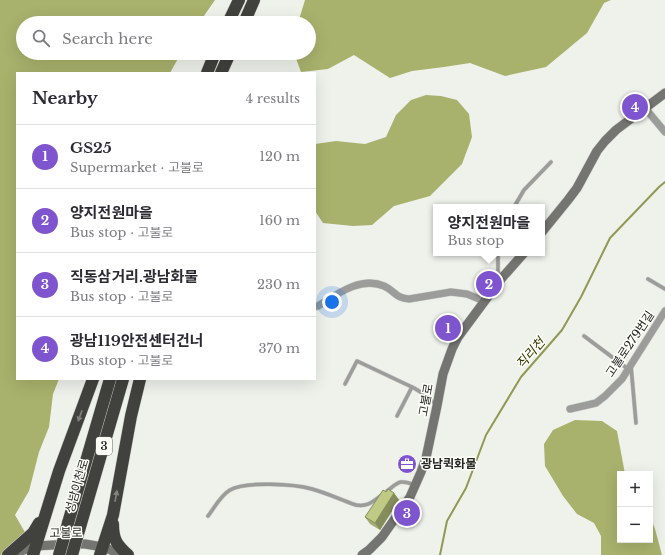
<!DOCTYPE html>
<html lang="en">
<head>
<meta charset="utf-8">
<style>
	body { margin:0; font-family:"Libre Baskerville","Noto Sans KR",serif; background:#f2f2f3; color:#2b2b33 }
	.controls { position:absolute; right:12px; bottom:12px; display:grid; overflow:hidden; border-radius:0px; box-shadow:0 4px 16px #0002 }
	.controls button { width:36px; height:36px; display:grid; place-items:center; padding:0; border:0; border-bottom:1px solid #e1e1e2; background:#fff; color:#2b2b33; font:20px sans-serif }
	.you { position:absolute; left:332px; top:302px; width:14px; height:14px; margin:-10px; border:3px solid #fff; border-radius:50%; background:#1a73e8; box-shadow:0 0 0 6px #1a73e833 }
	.badge { display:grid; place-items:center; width:26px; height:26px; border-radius:50%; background:#7e55ce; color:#fff; font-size:13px; font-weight:700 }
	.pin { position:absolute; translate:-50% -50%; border:2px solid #fff; box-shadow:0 1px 4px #0006 }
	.popup { position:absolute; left:433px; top:204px; width:112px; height:52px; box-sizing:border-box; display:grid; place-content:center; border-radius:0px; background:#fff; filter:drop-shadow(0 1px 3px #0005); font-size:13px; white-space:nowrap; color:#7c7c81 }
	.popup b { font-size:15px; color:#2b2b33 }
	.popup::after { content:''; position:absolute; left:50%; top:100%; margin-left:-8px; border:8px solid transparent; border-top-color:#fff }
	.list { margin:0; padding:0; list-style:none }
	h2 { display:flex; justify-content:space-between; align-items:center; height:52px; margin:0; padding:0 16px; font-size:17px }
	h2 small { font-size:13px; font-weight:400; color:#7c7c81 }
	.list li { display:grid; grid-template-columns:26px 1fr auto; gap:12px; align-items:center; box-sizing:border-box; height:64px; padding:0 16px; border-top:1px solid #e1e1e2 }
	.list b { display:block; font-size:15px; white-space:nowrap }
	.list p { margin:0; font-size:13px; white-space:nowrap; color:#7c7c81 }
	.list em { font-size:13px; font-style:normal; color:#7c7c81 }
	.icon { flex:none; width:22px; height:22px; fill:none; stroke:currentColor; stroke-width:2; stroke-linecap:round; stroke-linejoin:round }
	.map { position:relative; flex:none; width:665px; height:555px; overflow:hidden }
	.search { position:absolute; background:#fff; box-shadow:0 4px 16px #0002; left:16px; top:16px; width:300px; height:44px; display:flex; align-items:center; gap:10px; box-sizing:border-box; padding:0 14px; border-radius:22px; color:#7c7c81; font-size:15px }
	.panel { position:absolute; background:#fff; box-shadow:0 4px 16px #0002; left:16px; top:72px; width:300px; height:308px; border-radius:0px }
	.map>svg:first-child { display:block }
	.forest { fill:#a8b26c }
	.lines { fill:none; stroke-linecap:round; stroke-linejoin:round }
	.stream { stroke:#909954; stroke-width:2 }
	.lane-casing { stroke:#cbcdc8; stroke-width:4.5 }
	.street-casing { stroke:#cbcdc8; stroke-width:8 }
	.secondary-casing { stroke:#cbcdc8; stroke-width:10 }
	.highway-casing { stroke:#cbcdc8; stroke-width:13 }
	.lane { stroke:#9c9d9a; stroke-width:3.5 }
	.street { stroke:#9c9d9a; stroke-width:7 }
	.secondary { stroke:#747571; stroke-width:9 }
	.highway { stroke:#41413d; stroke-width:12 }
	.highway-bridge-casing { stroke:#cbcdc8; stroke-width:13; stroke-linecap:butt }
	.highway-bridge { stroke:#41413d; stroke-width:12 }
	.wall { fill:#a4ae72 }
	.shaded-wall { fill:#868d5c }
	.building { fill:#bfca84; stroke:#868d5c }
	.oneway { fill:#83837e }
	.labels { text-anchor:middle; stroke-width:3; stroke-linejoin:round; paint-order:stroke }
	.shield { fill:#fdfef8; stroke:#676865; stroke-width:1 }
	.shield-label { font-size:11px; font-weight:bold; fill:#272826 }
	.street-label { font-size:12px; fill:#272826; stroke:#fdfef8 }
	.poi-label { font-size:12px; font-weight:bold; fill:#272826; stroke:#fdfef8; text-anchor:start }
	.water-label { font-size:13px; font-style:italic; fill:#333800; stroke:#fdfef8 }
</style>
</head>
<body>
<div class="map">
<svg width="665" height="555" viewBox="0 0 665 555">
	<rect width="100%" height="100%" fill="#eff1eb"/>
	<g class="forest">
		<polygon points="0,0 215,0 199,23 23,23 23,53 181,53 170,73 17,73 17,379 59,379 53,394 49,427 39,452 29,491 15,515 26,534 11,545 1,555 0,555"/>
		<polygon points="305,0 611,0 604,3 587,33 546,67 505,76 470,63 444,67 412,71 390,78 354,55 328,69 301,72 294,53 309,53 309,23 298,23"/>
		<polygon points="426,95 441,96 457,100 469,114 472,137 462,164 430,196 394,206 372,225 353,226 323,223 315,211 315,144 336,141 365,144 386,137 396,115 411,100"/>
		<polygon points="575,420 602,421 617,431 625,474 620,474 620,540 650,540 650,516 655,529 662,555 601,555 601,536 594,523 577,514 563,496 545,466 544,444 553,430"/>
	</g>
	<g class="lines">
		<polyline class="stream" points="440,555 447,521 466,488 486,435 521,377 562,330 581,297 610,238 659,187 665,182"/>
		<g class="lane-casing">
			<g id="lane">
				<polyline points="514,207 524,190 551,162"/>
				<polyline points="498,253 498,271 500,278"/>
				<polyline points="648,279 665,289"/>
				<polyline points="584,336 628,369"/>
				<polyline points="631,366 636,423"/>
				<polyline points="345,384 357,361 414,388 422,393 437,405"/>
				<polyline points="397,416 412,387"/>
				<path d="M 387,491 C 399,482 399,479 415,485"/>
				<path d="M 208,516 C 215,507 220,496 230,490 C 246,481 294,484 312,489 C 327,493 341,500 356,505 C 368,507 372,502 382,495"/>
			</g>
		</g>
		<g class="street-casing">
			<g id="street">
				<polyline points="645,108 665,132"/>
				<path d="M 315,307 L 318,306 C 337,294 361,276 384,286 C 395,291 395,298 409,299 L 451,292 L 467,294 L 484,301"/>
				<polyline points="570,409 596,403 605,396 622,379 665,311"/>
			</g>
		</g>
		<g class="secondary-casing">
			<g id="secondary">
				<polyline points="542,232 568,200 577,188 597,151 605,141 616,130 665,93"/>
				<polyline points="12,554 36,546 70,544 85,544 103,547 123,555"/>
				<polyline points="362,555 369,550 382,537 410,497 421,472 426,458 437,406 443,374 452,349 458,337 501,279 524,253"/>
			</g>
		</g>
		<g class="highway-casing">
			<g id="highway">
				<polyline points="228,23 239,0"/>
				<polyline points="244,23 254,0"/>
				<polyline points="207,73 215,53"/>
				<polyline points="221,73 230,53"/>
				<polyline points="68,523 110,379"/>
				<path d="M 113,524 C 113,540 117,545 128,555"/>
				<polyline points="80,527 123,379"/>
				<polyline points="8,555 33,533 39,523"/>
				<polyline points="33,555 59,471 93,379"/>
				<polyline points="100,555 113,515 131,416 140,379"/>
			</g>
		</g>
		<use href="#lane" class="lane"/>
		<use href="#street" class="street"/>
		<use href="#secondary" class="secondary"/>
		<use href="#highway" class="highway"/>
		<g class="highway-bridge-casing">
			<g id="highway-bridge">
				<polyline points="59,555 68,523"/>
				<polyline points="72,555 80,527"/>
			</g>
		</g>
		<use href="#highway-bridge" class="highway-bridge"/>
	</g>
	<polygon class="wall" points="386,492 394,493 399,500 380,530 370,524 365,517"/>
	<polygon class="shaded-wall" points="394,493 399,500 380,530 375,523"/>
	<polygon class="building" points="388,489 394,493 375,523 365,517 383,490 386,492"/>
	<defs><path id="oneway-solid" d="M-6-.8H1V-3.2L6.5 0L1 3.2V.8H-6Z"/></defs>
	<g class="oneway">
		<use href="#oneway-solid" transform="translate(80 416) rotate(110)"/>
		<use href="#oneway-solid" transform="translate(116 496) rotate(-80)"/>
	</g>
	<defs>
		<g id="office-disc" transform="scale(1)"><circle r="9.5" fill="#7e55ce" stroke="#fdfef8"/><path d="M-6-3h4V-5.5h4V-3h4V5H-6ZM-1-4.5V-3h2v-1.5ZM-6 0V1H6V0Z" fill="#fff"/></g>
	</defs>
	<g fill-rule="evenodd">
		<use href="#office-disc" x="407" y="464"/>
	</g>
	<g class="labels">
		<rect class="shield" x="96" y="437" width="16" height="18" rx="3"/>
		<g class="shield-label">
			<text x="104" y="450">3</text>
		</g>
		<g class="street-label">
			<text transform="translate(630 344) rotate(-56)" y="4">고불로279번길</text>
			<text transform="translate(426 400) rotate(-80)" y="4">고불로</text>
			<text transform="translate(77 486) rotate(-74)" y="4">성남이천로</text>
			<text transform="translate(66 533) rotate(-1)" y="4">고불로</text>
		</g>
		<g class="poi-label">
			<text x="421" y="468">광남퀵화물</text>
		</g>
		<g class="water-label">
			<text transform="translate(530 353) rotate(-49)" y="5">직리천</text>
		</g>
	</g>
</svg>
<div class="controls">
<button>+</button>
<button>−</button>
</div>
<div class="you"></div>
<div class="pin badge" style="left:448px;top:328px">1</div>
<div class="pin badge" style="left:489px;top:284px">2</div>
<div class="popup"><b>양지전원마을</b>Bus stop</div>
<div class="pin badge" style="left:407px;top:513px">3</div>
<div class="pin badge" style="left:635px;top:107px">4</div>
<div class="search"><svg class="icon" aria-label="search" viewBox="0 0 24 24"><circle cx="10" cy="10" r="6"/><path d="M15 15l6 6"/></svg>Search here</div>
<section class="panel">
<h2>Nearby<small>4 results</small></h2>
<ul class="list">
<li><span class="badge">1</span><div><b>GS25</b><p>Supermarket · 고불로</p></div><em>120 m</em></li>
<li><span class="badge">2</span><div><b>양지전원마을</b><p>Bus stop · 고불로</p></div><em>160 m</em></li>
<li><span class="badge">3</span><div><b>직동삼거리.광남화물</b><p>Bus stop · 고불로</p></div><em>230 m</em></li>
<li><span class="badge">4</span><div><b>광남119안전센터건너</b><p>Bus stop · 고불로</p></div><em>370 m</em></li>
</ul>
</section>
</div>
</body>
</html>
